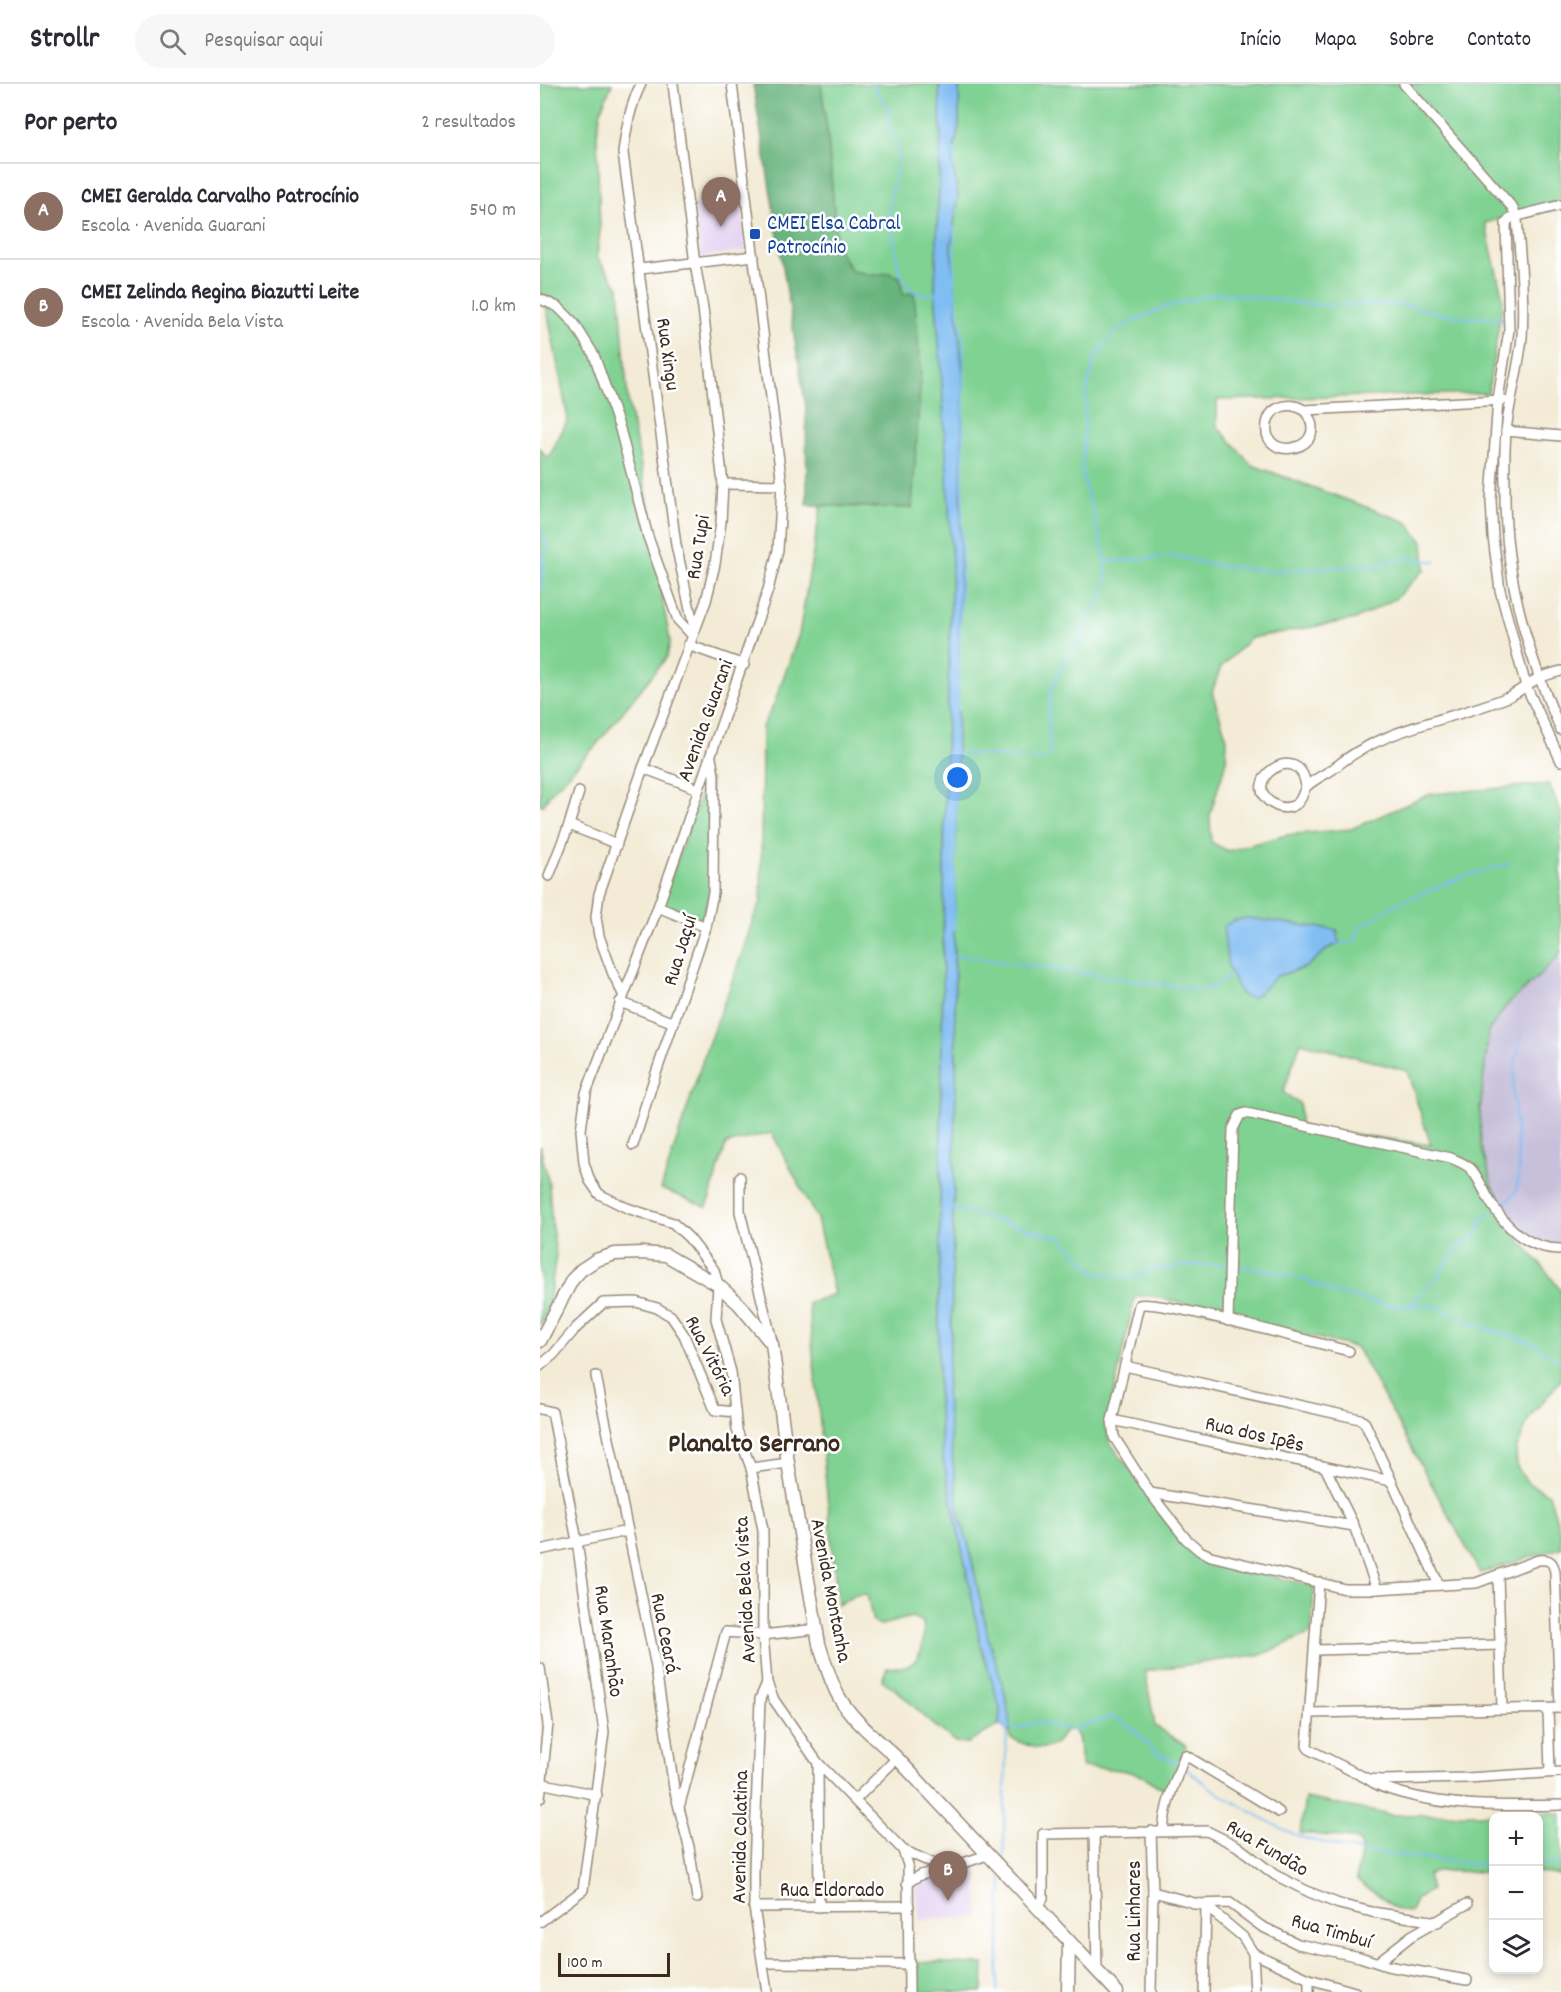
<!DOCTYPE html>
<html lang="pt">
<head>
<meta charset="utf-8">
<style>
	body { margin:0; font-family:Dekko,sans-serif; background:#f7f7f7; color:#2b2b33 }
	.controls { position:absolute; right:18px; bottom:18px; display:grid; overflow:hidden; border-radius:12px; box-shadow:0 3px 9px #0003 }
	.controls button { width:54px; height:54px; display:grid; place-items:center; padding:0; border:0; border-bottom:2px solid #e1e1e2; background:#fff; color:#2b2b33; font:30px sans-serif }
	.scale { position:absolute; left:18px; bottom:15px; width:112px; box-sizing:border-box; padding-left:6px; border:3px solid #3b2a1e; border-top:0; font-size:16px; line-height:21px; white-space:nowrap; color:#3b2a1e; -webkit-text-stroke:4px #fff; paint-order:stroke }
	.you { position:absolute; left:418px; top:694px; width:21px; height:21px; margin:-15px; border:4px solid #fff; border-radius:50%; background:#1a73e8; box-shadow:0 0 0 9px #1a73e833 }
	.badge { display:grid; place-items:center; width:39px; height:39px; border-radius:50%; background:#d1495b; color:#fff; font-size:20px; font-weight:700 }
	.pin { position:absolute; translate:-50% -50px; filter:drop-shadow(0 2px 3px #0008) }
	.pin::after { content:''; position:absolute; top:32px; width:21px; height:18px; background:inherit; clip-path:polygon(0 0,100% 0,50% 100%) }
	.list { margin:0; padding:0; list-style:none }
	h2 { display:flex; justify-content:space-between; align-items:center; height:78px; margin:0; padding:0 24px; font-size:26px }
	h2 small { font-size:20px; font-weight:400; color:#7c7c81 }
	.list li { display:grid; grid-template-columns:39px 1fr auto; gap:18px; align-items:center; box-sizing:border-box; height:96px; padding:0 24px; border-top:2px solid #e1e1e2 }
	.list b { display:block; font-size:22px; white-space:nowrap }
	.list p { margin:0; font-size:20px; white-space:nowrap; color:#7c7c81 }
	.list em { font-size:20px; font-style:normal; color:#7c7c81 }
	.icon { flex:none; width:33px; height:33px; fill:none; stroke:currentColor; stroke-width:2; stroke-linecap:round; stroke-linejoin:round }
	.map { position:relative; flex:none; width:1021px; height:1908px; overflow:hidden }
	header { display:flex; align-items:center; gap:36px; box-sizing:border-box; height:84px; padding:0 30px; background:#fff; border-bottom:2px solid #e1e1e2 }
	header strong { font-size:28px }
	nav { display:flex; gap:33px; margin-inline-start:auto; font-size:21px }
	.search { width:420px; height:54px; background:#f7f7f7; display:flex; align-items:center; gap:15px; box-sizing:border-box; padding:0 21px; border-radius:33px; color:#7c7c81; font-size:22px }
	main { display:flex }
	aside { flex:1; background:#fff }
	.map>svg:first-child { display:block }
	.built { fill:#e4d3f2 }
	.industrial { fill:#c6c0da }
	.green { fill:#80d293; stroke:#5e7e58; stroke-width:1.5; fill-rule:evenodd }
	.forest { fill:#68b47d; stroke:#526f4e; stroke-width:1.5 }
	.water { fill:#80bdf3; stroke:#5e7488; stroke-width:1.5 }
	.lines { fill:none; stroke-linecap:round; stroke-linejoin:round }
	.stream { stroke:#80bdf3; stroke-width:2 }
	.street-casing { stroke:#978a7a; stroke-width:12 }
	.secondary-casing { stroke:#978a7a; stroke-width:15 }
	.street { stroke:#fff; stroke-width:9 }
	.secondary { stroke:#fff; stroke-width:12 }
	.transit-dot { fill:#1a4fb4; stroke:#fff; stroke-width:2 }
	.labels { text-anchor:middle; stroke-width:5; stroke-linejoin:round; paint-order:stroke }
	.transit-label { font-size:21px; fill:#164399; stroke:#fff; text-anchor:start }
	.street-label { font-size:21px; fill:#3b2a1e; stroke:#fff }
	.district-label { font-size:27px; font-weight:bold; fill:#3b2a1e; stroke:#fff }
</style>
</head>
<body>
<header>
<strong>Strollr</strong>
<div class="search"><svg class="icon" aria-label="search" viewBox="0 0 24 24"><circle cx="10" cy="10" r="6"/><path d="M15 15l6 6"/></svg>Pesquisar aqui</div>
<nav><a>Início</a><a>Mapa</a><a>Sobre</a><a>Contato</a></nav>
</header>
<main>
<aside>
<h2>Por perto<small>2 resultados</small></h2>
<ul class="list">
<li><span class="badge" style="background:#8d6e63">A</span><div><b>CMEI Geralda Carvalho Patrocínio</b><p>Escola · Avenida Guarani</p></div><em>540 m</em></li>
<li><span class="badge" style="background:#8d6e63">B</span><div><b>CMEI Zelinda Regina Biazutti Leite</b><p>Escola · Avenida Bela Vista</p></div><em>1.0 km</em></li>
</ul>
</aside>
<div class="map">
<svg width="1021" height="1908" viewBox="0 0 1021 1908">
	<rect width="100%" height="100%" fill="#fff"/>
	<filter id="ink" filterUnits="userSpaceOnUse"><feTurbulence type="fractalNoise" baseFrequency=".0167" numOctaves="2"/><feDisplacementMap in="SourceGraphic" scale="12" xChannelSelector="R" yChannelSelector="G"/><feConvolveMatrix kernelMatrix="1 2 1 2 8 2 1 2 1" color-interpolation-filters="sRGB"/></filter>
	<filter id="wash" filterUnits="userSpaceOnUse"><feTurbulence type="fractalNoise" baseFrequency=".008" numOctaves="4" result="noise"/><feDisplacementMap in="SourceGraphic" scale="24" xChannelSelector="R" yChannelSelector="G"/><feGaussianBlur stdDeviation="1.35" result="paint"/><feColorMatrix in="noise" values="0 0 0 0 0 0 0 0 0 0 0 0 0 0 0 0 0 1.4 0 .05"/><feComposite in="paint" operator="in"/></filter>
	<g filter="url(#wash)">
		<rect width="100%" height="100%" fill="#f3ebd6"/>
		<g class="built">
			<polygon points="200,114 207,166 161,173 154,120"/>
			<polygon points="437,1785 439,1833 379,1836 376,1801 378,1796 384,1792"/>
		</g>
		<polygon class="industrial" points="1021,869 1021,1162 998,1159 967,1130 951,1098 941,1061 940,1026 949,946 966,922 1002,889"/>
		<g class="green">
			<polygon points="0,0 72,0 61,26 57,50 60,146 57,174 79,203 88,318 121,480 123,519 130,557 127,573 57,660 9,711 4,721 0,721 0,364 8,375 28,335 4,210 0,210"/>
			<path d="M 281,0 L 399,0 L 401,50 L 395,205 L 401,282 L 412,479 L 405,701 L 398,1316 L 403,1375 L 433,1518 L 440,1559 L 460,1624 L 459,1641 L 428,1659 L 417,1659 L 388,1636 L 360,1609 L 342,1596 L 347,1584 C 353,1583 361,1583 367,1582 C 383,1577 385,1551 383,1538 L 372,1533 L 341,1541 L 333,1538 L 327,1510 L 315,1511 L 298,1521 L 268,1219 L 294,1210 L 277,1135 L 232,1049 L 186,1060 L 167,1123 L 121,1105 L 167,963 L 195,890 L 214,832 L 221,818 L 222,643 L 234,620 L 259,550 L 281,422 L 372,424 L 373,208 L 363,211 L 360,193 L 349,189 L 333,191 L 312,187 L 297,164 L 288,54 Z"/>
			<path d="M 419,0 L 1021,0 L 1021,118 L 945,139 L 963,215 L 948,309 L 677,316 L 677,342 L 712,381 L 867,438 L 883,458 L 885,485 L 855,515 L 816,535 L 711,554 L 681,583 L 672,608 L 687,655 L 686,678 L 670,730 L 671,758 L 688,767 L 746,751 L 811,745 L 890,710 L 1009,700 L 1021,728 L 1021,869 L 1002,889 L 966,922 L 949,946 L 940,1026 L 941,1061 L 951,1098 L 960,1115 L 961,1129 L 967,1142 L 1004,1184 L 1021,1207 L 1021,1296 L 989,1334 L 976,1367 L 977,1382 L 982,1391 L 988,1399 L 1009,1410 L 1021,1451 L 1021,1464 L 940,1489 L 817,1264 L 612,1212 L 595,1212 L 566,1345 L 570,1359 L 644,1458 L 667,1477 L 774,1502 L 771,1549 L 723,1570 L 605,1587 L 615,1642 L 646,1662 L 628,1706 C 613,1703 615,1697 604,1693 C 585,1684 563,1685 543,1683 C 536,1670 544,1656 533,1646 L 526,1646 C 523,1649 520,1655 517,1658 C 502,1672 485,1659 470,1654 L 469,1631 L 464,1605 L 448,1553 L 428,1458 L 419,1433 L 406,1310 L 411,1250 L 416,984 L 414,855 L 423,292 L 411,162 L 418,112 L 412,76 L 419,41 ZM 797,846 L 799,860 L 790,863 L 766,883 L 737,892 ZM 761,958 L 867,987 L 891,1061 L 760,1043 L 760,1020 L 743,1008 Z"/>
			<polygon points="166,695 170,695 171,806 161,837 121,822"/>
			<polygon points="0,1062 9,1100 12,1143 16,1171 8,1226 0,1242"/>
			<path d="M 765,1714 L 851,1731 L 1021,1729 L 1021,1791 L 999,1789 L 999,1732 L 954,1732 L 953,1788 L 897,1787 L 887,1791 L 891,1806 L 877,1814 L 871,1827 C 857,1830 850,1820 841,1813 C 832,1806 824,1804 816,1795 L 822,1764 L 820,1758 L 812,1754 L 760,1749 Z"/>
			<polygon points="378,1878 444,1880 443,1908 377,1908"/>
		</g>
		<polygon class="forest" points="213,0 281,0 288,54 297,164 312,187 333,191 349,189 360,193 363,211 374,208 381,290 372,424 267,421 266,324"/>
		<g class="water">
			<polygon points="399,0 419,0 419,41 412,76 418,112 411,162 423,292 414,855 416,984 411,1250 406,1310 419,1433 428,1458 448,1553 464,1605 469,1631 470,1649 459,1641 460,1624 440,1559 433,1518 403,1375 398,1316 405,701 412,479 401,282 395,205 401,50"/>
			<polygon points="707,834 797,846 799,860 790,863 766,883 737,892 713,914 701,911 688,883 683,843 692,837"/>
		</g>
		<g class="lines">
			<g class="stream">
				<polyline points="333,0 336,7 348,21 350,43 358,64 359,74 349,123 359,186 364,198 371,206 380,210 397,210"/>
				<polyline points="414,66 414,84"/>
				<polyline points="414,144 414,201 424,260 422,473 418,626"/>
				<polyline points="0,443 7,459 3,471 3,497 0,506"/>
				<polyline points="565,478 636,472 667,480 730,487 823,482 869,474 896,478"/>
				<polyline points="416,669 497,675 508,673 510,669 509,626 512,601 562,511 567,493 565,472 542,390 546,313 549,297 555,274 574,249 592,238 627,222 678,209 780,221 859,220 923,234 966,234"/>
				<polyline points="414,845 416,695"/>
				<polyline points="796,860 815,858 819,844 856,820 925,792 969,780"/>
				<polyline points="414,871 663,906 678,900 692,890"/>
				<polyline points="412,1124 521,1154 556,1190 594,1194 613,1186 650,1181 687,1181"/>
				<polyline points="958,1126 976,1108 979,1087 973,1005 975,979 982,952"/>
				<polyline points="693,1181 728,1186 767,1197 792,1208 850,1222 894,1222 930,1239 990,1258 1021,1278"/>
				<polyline points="872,1220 896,1194 920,1162 936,1151 945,1131 954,1129"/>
				<polyline points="469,1643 480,1644 493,1639 501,1639 533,1646 573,1632 597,1648 615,1669 638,1679"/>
				<polyline points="646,1685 678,1709 744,1746 764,1754 824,1768 954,1782"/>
				<path d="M 463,1779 C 465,1734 465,1689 467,1644"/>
				<polyline points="999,1781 1021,1779"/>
				<polyline points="457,1908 462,1794"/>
			</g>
		</g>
	</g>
	<g filter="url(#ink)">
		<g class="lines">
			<g class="street-casing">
				<g id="street">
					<path d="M 101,0 C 90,22 86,45 83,69 L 136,461 L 154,544"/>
					<polyline points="192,0 242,401 238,466 228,506 118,823 46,1009 41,1046 44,1079 50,1097 59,1110 87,1124 133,1139 149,1154 174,1186 178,1201 176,1235 191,1288 197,1346 211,1384 223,1446 223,1551 227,1599 234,1616 278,1679 363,1766 406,1785"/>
					<path d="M 864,0 L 972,123 C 979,134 977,144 979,158 C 982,190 984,221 982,253 C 979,285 969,316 966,348 C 964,369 965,391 965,412 C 965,494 988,573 1021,646"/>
					<polyline points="1021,121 970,134 966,139 969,246 958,315 951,416 953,453 960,506 986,602 1021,677"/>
					<polyline points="100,185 214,172"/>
					<polyline points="0,215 18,223 34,239 54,271 80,345 108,453 138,536 152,551"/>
					<path d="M 764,326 C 796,365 721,382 727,340 C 730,322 750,317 764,326 L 963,316"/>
					<polyline points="966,347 1021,352"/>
					<polyline points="183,400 242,401"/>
					<polyline points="148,561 204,581"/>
					<polyline points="103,684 158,705"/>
					<path d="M 766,703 C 761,653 696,698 733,720 C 740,724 748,725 755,721 C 763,716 762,709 766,703 C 771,697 786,690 793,685 C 842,643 910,637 968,613 C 980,608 988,599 999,594 C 1006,591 1014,589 1021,587"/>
					<polyline points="29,741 77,760"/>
					<polyline points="9,792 29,741 39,708"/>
					<polyline points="118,823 166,843"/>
					<polyline points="83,910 73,890 59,852 56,833 59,810 103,684 166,517 175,480 181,438 183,400 163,224 155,180 133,0"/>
					<polyline points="80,918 134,939"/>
					<polyline points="93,1061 111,1004 166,843 173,809 174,691 171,674"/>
					<polyline points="200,1093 200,1128 232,1257"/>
					<path d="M 688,1237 L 693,1045 L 700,1031 L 706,1029 L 911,1074 C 918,1077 926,1080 931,1085 C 938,1093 943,1105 948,1114 C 964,1142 987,1165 1021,1165"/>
					<path d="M 809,1267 C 780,1260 614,1214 599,1221 L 572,1336 L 574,1353 L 610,1409 L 646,1455 L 660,1467 L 671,1472 L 805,1505 L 837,1505 L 936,1499 L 998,1476 C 1009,1475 1013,1477 1015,1488 L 1020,1624"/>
					<polyline points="0,1282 14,1270 35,1245 63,1219 96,1218 117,1224 131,1232 144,1251 175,1326 195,1328"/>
					<polyline points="585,1282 820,1335 825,1339 899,1501"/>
					<polyline points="56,1292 115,1578 134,1704 149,1763 157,1814"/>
					<polyline points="0,1325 12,1328 37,1457 64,1648 43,1806 0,1838"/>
					<polyline points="572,1336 851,1397"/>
					<polyline points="785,1383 814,1442 837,1505"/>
					<polyline points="211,1384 248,1379"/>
					<polyline points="610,1409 814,1442"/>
					<polyline points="0,1466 87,1447"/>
					<polyline points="958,1491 962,1625"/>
					<polyline points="779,1498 767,1662 770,1666 828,1695 842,1696 927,1694 1021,1688"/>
					<polyline points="775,1566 960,1561"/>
					<polyline points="0,1584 8,1640 0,1714"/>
					<polyline points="1008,1625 1010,1688"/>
					<polyline points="770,1629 1021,1624"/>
					<polyline points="278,1679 279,1823"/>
					<path d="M 828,1695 C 838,1703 849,1705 861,1709 C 914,1724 967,1722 1021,1721"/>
					<polyline points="0,1699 57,1711"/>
					<polyline points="315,1716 357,1674"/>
					<polyline points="140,1720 186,1548 223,1551 277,1545"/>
					<path d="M 623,1747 C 625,1720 635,1697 645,1671 L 739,1728"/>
					<polyline points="554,1749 557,1885"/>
					<polyline points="363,1766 368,1781 369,1908"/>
					<polyline points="367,1799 380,1791 406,1785 447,1771"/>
					<polyline points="613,1808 666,1822 703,1853 713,1869 769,1895 815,1908"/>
					<polyline points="655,1820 690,1819 721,1842 758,1860 820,1873 847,1882 927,1896"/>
					<polyline points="214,1823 369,1822"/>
					<polyline points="499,1823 503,1814 503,1750 667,1747 697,1762 735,1791 769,1808 799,1820 832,1828 898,1838"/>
					<polyline points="713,1869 715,1908"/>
					<polyline points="838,1878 871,1852 927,1820"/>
					<polyline points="223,1879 370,1880"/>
					<polyline points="227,1908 214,1823 214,1787 220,1615 227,1599"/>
					<polyline points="611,1908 613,1808 611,1747"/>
					<polyline points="664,1908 666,1822"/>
					<polyline points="769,1908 769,1895"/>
				</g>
			</g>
			<g class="secondary-casing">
				<g id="secondary">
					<path d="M 0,1257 L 32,1196 L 41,1186 L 56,1176 L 75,1170 L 102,1169 L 126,1171 L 178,1201 L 199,1220 L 232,1260 L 248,1379 L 279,1560 C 285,1578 290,1597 299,1613 C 313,1637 337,1655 357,1674 L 577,1908"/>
					<polyline points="528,1908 529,1858"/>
				</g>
			</g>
			<use href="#street" class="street"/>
			<use href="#secondary" class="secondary"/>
		</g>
	</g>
	<rect class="transit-dot" x="209" y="144" width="12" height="12" rx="3"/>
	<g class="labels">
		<g class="transit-label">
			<text x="227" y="145">CMEI Elsa Cabral<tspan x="227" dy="24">Patrocínio</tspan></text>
		</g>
		<g class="street-label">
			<text transform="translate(129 270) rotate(82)" y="7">Rua Xingu</text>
			<text transform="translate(157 463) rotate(-81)" y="7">Rua Tupi</text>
			<text transform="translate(164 636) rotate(-70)" y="7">Avenida Guarani</text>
			<text transform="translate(139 866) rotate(-73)" y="7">Rua Jaçuí</text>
			<text transform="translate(171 1271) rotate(63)" y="7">Rua Vitória</text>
			<text transform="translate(715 1349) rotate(13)" y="7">Rua dos Ipês</text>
			<text transform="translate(204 1506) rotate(-93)" y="7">Avenida Bela Vista</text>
			<text transform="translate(292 1506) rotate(79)" y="7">Avenida Montanha</text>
			<text transform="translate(126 1549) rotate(79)" y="7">Rua Ceará</text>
			<text transform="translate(70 1557) rotate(82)" y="7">Rua Maranhão</text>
			<text transform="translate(199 1753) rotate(-89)" y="7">Avenida Colatina</text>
			<text transform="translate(728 1763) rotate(31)" y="7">Rua Fundão</text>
			<text x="292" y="1812">Rua Eldorado</text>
			<text transform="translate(593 1827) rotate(-90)" y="7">Rua Linhares</text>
			<text transform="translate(792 1846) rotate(16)" y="7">Rua Timbuí</text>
		</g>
		<g class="district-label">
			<text x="214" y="1367">Planalto Serrano</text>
		</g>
	</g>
</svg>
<div class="controls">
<button>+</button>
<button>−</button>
<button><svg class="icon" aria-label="layers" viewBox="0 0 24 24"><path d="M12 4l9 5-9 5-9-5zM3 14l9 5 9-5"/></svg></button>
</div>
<div class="scale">100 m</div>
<div class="you"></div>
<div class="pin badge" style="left:181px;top:143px;background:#8d6e63">A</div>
<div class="pin badge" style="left:408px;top:1817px;background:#8d6e63">B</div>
</div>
</main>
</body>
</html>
